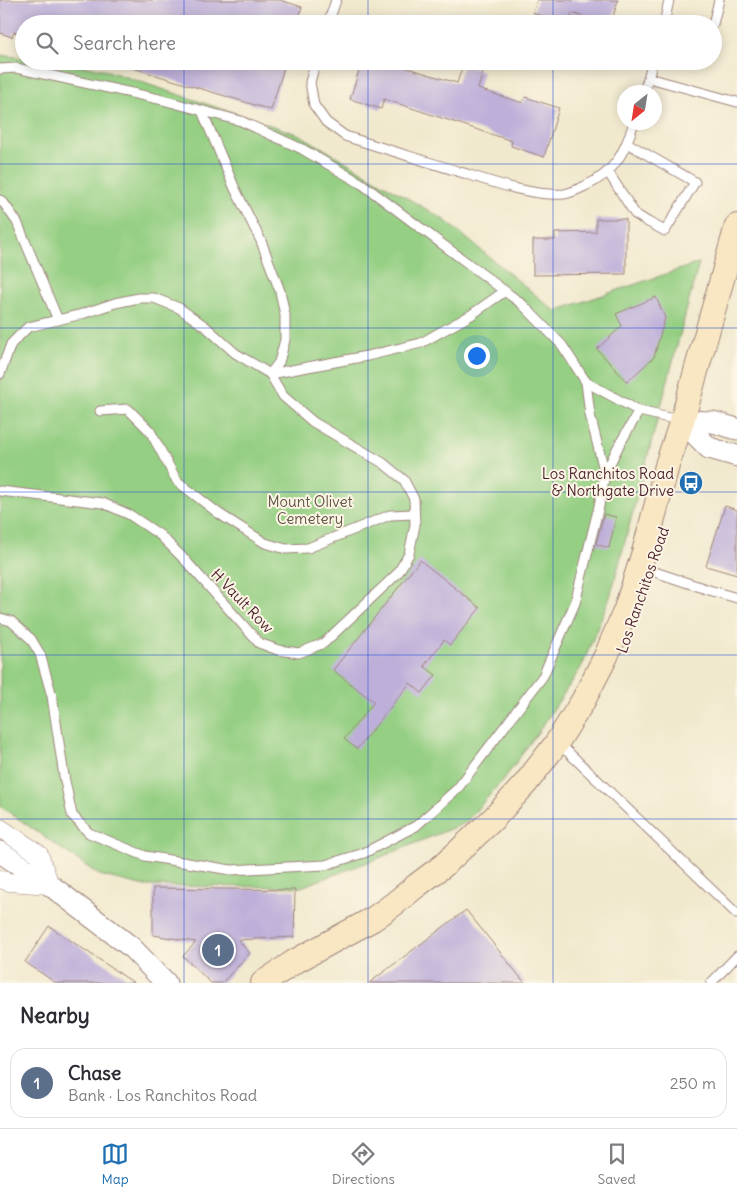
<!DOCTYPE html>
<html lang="en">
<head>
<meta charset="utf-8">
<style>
	body { margin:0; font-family:Delius,sans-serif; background:#f7f7f7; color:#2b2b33 }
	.compass { position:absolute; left:617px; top:85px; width:45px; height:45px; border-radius:50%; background:#fff; box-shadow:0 2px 12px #0003; rotate:210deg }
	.you { position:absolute; left:476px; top:355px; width:18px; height:18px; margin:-12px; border:4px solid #fff; border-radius:50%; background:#1a73e8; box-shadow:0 0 0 8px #1a73e833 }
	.badge { display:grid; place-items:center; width:32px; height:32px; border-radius:50%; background:#1f6fb2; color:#fff; font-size:16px; font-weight:700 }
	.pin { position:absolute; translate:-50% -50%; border:2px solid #fff; box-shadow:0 1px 5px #0006 }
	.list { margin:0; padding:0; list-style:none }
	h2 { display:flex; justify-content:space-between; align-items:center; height:65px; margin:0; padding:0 20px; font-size:21px }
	h2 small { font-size:16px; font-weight:400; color:#7c7c81 }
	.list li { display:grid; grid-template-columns:32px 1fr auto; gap:15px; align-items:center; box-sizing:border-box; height:70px; margin:0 10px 10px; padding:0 10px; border:1px solid #e1e1e2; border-radius:15px }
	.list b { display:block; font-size:19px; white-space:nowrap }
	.list p { margin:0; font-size:16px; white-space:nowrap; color:#7c7c81 }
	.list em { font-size:16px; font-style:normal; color:#7c7c81 }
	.icon { flex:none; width:28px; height:28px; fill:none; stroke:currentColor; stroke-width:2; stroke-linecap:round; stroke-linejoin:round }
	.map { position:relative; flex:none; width:737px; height:983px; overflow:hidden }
	.search { position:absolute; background:#fff; box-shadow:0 2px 12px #0003; left:15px; right:15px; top:15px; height:55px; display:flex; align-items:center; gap:12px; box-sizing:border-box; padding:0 18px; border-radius:28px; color:#7c7c81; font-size:19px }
	.sheet { height:145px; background:#fff }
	nav { display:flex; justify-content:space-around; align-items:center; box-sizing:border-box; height:70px; border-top:1px solid #e1e1e2; background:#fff; font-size:14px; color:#7c7c81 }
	nav a { display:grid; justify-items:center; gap:2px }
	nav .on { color:#1f6fb2 }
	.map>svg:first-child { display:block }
	.green { fill:#95cf83; stroke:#707757 }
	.building { fill:#bdafd9 }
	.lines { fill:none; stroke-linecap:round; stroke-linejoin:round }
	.service-casing { stroke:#9e847c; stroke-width:11 }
	.minor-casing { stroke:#9e847c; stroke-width:19 }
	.tertiary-casing { stroke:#9e847c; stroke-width:23 }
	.secondary-casing { stroke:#9e847c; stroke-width:26 }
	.service { stroke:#fff; stroke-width:9 }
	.minor { stroke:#fff; stroke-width:18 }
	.tertiary { stroke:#fff; stroke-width:21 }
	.secondary { stroke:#f9e7c3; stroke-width:24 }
	.grid { fill:none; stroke:#1d4ed8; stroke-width:1; stroke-opacity:0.55 }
	.labels { text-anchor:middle; stroke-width:4; stroke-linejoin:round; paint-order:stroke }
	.poi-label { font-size:15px; fill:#4a1f2b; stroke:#fcf5e5; text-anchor:end }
	.park-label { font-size:15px; fill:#605445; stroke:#fcf5e5 }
	.street-label { font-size:15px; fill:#4a1f2b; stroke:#fcf5e5 }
</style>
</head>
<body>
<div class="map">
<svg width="737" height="983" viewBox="0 0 737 983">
	<rect width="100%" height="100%" fill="#fcf5e5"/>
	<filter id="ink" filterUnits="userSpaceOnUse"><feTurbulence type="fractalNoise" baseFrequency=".02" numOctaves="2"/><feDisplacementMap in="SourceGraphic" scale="10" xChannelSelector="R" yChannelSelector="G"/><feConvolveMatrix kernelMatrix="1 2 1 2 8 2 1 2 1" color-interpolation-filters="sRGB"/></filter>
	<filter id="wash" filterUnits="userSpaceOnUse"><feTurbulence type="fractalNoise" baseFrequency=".0096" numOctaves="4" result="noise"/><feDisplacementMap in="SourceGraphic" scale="20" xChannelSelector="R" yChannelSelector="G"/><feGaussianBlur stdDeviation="1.12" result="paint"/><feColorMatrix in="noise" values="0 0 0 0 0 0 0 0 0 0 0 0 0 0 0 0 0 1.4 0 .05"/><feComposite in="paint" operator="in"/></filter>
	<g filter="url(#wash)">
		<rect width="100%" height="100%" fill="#f1e9ce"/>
		<polygon class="green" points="0,55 24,58 24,61 45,61 102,69 300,135 443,219 555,311 699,263 611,594 582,666 543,725 507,775 465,823 376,859 301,887 145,886 99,875 0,806"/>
		<g id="blocks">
			<g class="building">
				<polygon points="0,0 280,0 302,7 297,24 24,24 24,35 14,32 12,37 0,33"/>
				<polygon points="537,0 618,0 611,24 606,24 572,13 569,24 567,24 533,13"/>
				<polygon points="123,61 286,61 271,110 123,65"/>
				<polygon points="362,61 395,61 394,64 457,83 463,65 483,71 478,89 523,103 525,97 559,108 544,157 511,146 512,141 384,99 381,109 350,99"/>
				<polygon points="596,219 626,219 626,274 533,275 533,240 555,240 555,233 596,232"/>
				<polygon points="656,297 665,318 654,357 627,382 597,349 622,326 616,314"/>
				<polygon points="725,506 737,510 737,575 706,566"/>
				<polygon points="604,514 616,517 609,548 596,544"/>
				<polygon points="420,560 480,608 450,645 444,640 424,666 436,675 422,693 410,683 357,749 344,739 374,702 333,670"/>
				<polygon points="153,888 295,890 294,937 238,940 250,953 222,983 211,983 183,956 196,942 153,935"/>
				<polygon points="466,910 525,983 369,983"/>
				<polygon points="49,926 134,983 56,983 25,962"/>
			</g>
		</g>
	</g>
	<g filter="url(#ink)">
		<use href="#blocks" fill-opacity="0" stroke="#9e847c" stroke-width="1"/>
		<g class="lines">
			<g class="service-casing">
				<g id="service">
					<polyline points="328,24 336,0"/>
					<polyline points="664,24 669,0"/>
					<polyline points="713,24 719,0"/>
					<path d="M 316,61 L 310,82 L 314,105 L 326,122 L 345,136 C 382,148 419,159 457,171 C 486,180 533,197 564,194 C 571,193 579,189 585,186 C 615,173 625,152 634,122"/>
					<polyline points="0,69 16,68 159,99 241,121 302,149 362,184 522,304 562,345 586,382 590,415 605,474"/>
					<polyline points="649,78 737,102"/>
					<polyline points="644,92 653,61"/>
					<polyline points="202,111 235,189 261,241 280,291 285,315 285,340 279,362 270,374"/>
					<polyline points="608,172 635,214 648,222 665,231 695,182 627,143"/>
					<polyline points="0,200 3,202 17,222 58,320"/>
					<polyline points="0,374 11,344 28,327 82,314 115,303 139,298 154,298 179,308 206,327 235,353 270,374 283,396 313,422 383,463 404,480 414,499 415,525 409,554 398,573 324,643 299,653 278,650 259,643 185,560 160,535 130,515 103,503 0,491"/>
					<polyline points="270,374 367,356 421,343 471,315 505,291"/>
					<polyline points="586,382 639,411 682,421"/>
					<polyline points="100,411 128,409 150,431 177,481 218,513 265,543 286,549 308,548 390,515 414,514"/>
					<polyline points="652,571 709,590 737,598"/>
					<polyline points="0,618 11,621 31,639 40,654 52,696 64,776 72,815 89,833 145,856 231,870 325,865 364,853 416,826 458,788 543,676 575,603 599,506 605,474 618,447 639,411"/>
					<polyline points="557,744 568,752 737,914"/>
					<polyline points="711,983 737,956"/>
				</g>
			</g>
			<g class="minor-casing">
				<polyline id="minor" points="0,828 39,854 50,885 9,882 0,879"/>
			</g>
			<g class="tertiary-casing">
				<g id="tertiary">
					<polyline points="682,421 709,448 737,456"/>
					<polyline points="682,421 713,422 737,429"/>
					<polyline points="0,852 50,885 131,947 166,983"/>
				</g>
			</g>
			<g class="secondary-casing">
				<polyline id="secondary" points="263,983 294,962 373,919 394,904 416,886 444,865 493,819 526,783 556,744 583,701 606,656 626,609 644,552 668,462 682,421 737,226"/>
			</g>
			<use href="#service" class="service"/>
			<use href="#minor" class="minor"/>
			<use href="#tertiary" class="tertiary"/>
			<use href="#secondary" class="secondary"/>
		</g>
	</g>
	<path class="grid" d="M 184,0 L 184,24M 368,0 L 368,24M 553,0 L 553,24M 184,61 L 184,983M 368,61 L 368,983M 553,61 L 553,983M 0,164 L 737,164M 0,328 L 737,328M 0,492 L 737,492M 0,655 L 737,655M 0,819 L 737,819"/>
	<defs>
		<g id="bus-disc" transform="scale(1.25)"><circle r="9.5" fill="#1f6fb2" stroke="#fcf5e5"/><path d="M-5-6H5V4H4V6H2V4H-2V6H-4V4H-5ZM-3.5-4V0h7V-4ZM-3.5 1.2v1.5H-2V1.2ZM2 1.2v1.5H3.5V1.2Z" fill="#fff"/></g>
	</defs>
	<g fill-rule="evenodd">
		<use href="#bus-disc" x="691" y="483"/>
	</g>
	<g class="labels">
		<g class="poi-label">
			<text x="674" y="479">Los Ranchitos Road<tspan x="674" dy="17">&amp; Northgate Drive</tspan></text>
		</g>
		<g class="park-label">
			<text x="310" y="507">Mount Olivet<tspan x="310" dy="17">Cemetery</tspan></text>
		</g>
		<g class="street-label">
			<text transform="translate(643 590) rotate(-71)" y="5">Los Ranchitos Road</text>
			<text transform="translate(242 601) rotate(46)" y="5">H Vault Row</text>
		</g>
	</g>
</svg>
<svg class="compass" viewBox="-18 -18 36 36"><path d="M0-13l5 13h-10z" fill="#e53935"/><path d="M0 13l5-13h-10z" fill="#7c7c81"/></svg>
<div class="you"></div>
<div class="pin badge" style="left:218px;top:950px;background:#5c6f8a">1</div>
<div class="search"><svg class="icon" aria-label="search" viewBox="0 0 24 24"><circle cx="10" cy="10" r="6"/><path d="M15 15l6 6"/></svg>Search here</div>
</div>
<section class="sheet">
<h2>Nearby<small></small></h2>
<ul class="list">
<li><span class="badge" style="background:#5c6f8a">1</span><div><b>Chase</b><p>Bank · Los Ranchitos Road</p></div><em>250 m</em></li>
</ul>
</section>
<nav>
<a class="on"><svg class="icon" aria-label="map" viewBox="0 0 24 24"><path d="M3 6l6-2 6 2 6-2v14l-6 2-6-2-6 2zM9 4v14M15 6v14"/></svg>Map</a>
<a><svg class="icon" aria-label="directions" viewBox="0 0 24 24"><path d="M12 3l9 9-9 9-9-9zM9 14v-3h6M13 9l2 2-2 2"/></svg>Directions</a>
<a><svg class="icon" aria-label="saved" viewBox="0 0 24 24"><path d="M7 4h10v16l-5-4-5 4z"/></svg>Saved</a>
</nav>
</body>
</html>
